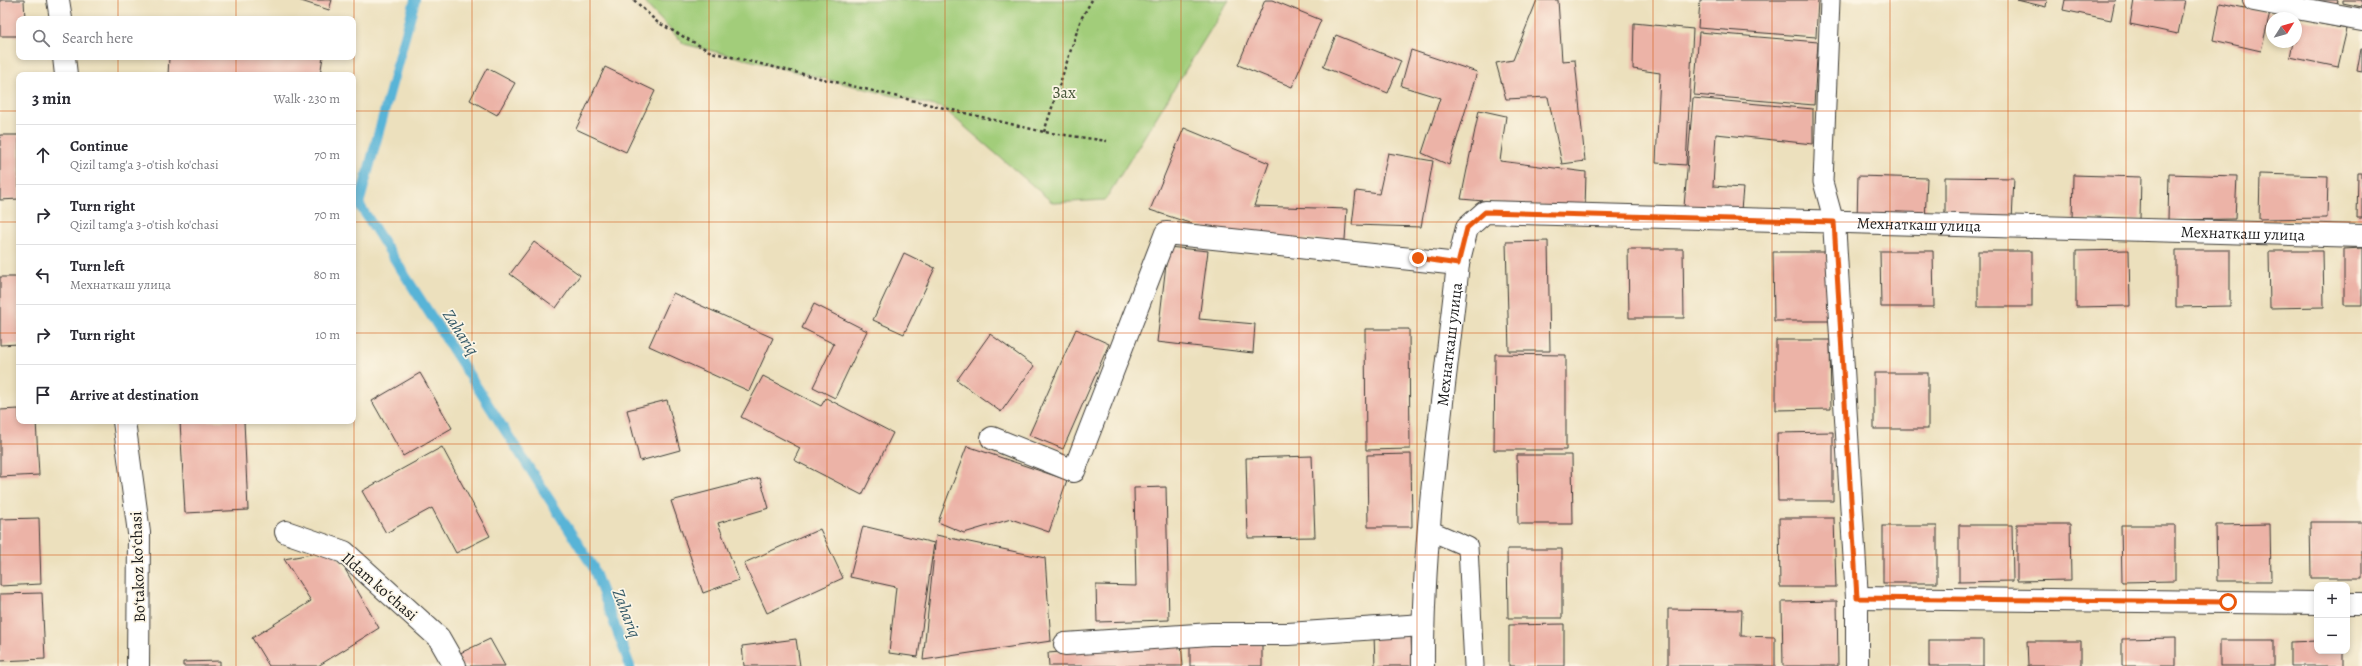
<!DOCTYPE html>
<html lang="en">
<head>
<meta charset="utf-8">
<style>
	body { margin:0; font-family:Alegreya,serif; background:#f7f7f7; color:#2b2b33 }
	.controls { position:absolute; right:12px; bottom:12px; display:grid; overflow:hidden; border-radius:8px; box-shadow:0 2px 6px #0003 }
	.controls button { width:36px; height:36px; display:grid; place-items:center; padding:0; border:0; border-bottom:1px solid #e1e1e2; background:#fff; color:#2b2b33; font:20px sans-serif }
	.compass { position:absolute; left:2266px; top:12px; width:36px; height:36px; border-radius:50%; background:#fff; box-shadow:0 2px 6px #0003; rotate:53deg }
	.stop { position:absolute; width:12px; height:12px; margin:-9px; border:3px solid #ea580c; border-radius:50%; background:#fff }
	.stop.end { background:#ea580c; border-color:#fff; box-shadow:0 1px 4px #0008 }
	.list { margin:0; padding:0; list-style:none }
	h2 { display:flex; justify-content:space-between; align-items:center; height:52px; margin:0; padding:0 16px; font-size:17px }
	h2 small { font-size:13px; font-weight:400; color:#7c7c81 }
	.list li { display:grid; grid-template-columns:26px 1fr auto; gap:12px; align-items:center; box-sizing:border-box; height:60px; padding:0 16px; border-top:1px solid #e1e1e2 }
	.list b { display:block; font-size:15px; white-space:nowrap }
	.list p { margin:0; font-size:13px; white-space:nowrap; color:#7c7c81 }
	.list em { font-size:13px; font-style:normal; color:#7c7c81 }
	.icon { flex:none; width:22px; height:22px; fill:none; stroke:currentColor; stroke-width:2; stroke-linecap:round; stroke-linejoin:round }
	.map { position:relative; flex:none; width:2362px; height:666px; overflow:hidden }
	.search { position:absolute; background:#fff; box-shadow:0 2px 6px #0003; left:16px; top:16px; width:340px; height:44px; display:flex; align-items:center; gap:10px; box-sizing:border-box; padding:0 14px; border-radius:8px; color:#7c7c81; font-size:15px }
	.panel { position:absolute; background:#fff; box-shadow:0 2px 6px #0003; left:16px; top:72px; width:340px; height:352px; border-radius:8px }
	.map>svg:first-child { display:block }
	.green { fill:#a2cd7a; stroke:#5f744b }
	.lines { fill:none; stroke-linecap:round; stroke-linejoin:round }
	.stream { stroke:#59b4d7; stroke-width:10 }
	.building { fill:#ecb3a7 }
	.lane-casing { stroke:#3b3934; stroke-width:21 }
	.street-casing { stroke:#3b3934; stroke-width:24 }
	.path { stroke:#3b3934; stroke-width:2.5; stroke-dasharray:3 3; stroke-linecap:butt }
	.lane { stroke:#fff; stroke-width:19 }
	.street { stroke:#fff; stroke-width:22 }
	.route { stroke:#ea580c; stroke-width:5 }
	.grid { fill:none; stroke:#d4530e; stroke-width:1; stroke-opacity:0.55 }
	.labels { text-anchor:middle; stroke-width:3.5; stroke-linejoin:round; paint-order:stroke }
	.park-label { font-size:16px; fill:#4b5a3d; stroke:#fcf5e5 }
	.street-label { font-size:16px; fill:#1c1c1c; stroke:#fcf5e5 }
	.water-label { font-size:17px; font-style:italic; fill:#345967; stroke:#fcf5e5 }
</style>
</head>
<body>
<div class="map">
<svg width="2362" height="666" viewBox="0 0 2362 666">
	<rect width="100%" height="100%" fill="#fcf5e5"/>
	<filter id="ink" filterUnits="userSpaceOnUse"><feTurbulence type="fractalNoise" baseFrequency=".025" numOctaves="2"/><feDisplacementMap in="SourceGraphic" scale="8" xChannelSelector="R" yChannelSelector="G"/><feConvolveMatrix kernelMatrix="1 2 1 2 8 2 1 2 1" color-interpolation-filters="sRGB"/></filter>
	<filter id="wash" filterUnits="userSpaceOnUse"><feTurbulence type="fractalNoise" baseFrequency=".012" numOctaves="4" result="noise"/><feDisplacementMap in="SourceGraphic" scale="16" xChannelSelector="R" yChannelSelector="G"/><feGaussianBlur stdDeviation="0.9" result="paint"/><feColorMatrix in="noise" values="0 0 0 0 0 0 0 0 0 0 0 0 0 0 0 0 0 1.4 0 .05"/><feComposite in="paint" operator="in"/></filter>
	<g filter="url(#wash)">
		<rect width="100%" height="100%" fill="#ece0bd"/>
		<polygon class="green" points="642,0 1229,0 1105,200 1053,203 943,108 684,44"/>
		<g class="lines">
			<polyline class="stream" points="415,0 359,204 593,567 630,666"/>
		</g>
		<g id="blocks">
			<g class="building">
				<polygon points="0,0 24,0 25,19 19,19 19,36 0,36"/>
				<polygon points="298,0 332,0 329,10"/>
				<polygon points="1265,0 1272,0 1321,20 1292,87 1238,65"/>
				<polygon points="1537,0 1558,0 1562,61 1575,60 1585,161 1562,164 1548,97 1506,99 1496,63 1513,60"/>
				<polygon points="1700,0 1818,0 1816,37 1698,28"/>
				<polygon points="2017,0 2047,0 2046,7"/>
				<polygon points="2065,0 2115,0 2111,20 2063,10"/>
				<polygon points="2134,0 2185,0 2178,34 2130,24"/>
				<polygon points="2302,0 2338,0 2336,9"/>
				<polygon points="2343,0 2362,0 2362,7 2343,3"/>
				<polygon points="2220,3 2270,13 2261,51 2213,40"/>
				<polygon points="2297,19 2347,29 2338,67 2290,57 2293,42 2296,42"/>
				<polygon points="1634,23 1693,29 1686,165 1656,163 1660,73 1633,69"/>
				<polygon points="1699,32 1818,42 1814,105 1694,95"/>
				<polygon points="1336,35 1401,61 1388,93 1323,67"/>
				<polygon points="2361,49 2362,49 2362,72 2357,71"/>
				<polygon points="1411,50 1477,72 1449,165 1422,153 1440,98 1401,86"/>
				<polygon points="169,57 323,57 320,75 168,75"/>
				<polygon points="605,67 655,91 626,152 576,129"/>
				<polygon points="487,68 515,83 497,115 470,100"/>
				<polygon points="1693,98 1813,109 1813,144 1716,134 1713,186 1743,188 1741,210 1684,207"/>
				<polygon points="1479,110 1506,116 1500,161 1586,172 1585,210 1461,199"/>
				<polygon points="1184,128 1269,163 1254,206 1347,209 1345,240 1232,237 1150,210"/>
				<polygon points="0,135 19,135 19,199 0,200"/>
				<polygon points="1388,153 1433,161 1421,227 1352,225 1356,191 1379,194"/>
				<polygon points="2358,173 2362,173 2362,218 2357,218"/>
				<polygon points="2169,174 2237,176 2235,219 2168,220"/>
				<polygon points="2260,174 2328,176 2327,218 2259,219"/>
				<polygon points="2073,175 2141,177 2140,219 2072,220"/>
				<polygon points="1858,176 1927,178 1925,221 1857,222"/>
				<polygon points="1945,177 2014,178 2012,221 1945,222"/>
				<polygon points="1548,241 1550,351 1509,351 1506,242"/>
				<polygon points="534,242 580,275 556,308 510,274"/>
				<polygon points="1168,247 1208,251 1199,319 1255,324 1253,353 1157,342"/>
				<polygon points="2362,248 2362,305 2344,305 2344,249"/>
				<polygon points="1628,249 1683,249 1684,318 1629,318"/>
				<polygon points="2129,250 2130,306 2076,307 2076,251"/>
				<polygon points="2176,250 2230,250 2230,306 2176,307"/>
				<polygon points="1880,251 1933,251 1934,307 1881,307"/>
				<rect x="1978" y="251" width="54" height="56"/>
				<polygon points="2269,251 2323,251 2324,307 2270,308"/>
				<polygon points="1773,252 1828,252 1829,321 1774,321"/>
				<polygon points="904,253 935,268 904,334 873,320"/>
				<polygon points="0,277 19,277 19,344 0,345"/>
				<polygon points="673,293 773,338 749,391 649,346"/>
				<polygon points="814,304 867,331 835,398 813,387 834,344 802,328"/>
				<polygon points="1076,329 1109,344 1063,449 1029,435"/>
				<polygon points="1365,329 1409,329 1410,449 1366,450"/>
				<polygon points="990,334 1034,366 1001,412 957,380"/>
				<polygon points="1776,340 1830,340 1831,409 1776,410"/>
				<polygon points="1495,354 1566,355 1566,450 1494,450"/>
				<polygon points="420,373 452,428 403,456 372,401"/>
				<rect x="1874" y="373" width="54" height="56"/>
				<polygon points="763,376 821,406 826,398 893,433 862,495 794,460 800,448 741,417"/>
				<polygon points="667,400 680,450 640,461 627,410"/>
				<polygon points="19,409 19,421 36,421 39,475 0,477 0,410"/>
				<polygon points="180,421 244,421 248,510 185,513"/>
				<polygon points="1833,432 1833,501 1778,501 1777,433"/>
				<polygon points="967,446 1067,480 1049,532 1011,519 964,533 938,522"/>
				<polygon points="442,447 490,536 456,553 432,508 386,533 362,491"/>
				<polygon points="1411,454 1412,527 1368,527 1367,455"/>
				<polygon points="1517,455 1572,455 1573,524 1518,524"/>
				<polygon points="1312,456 1315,537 1248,538 1246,458"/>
				<polygon points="760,478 769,508 718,523 739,580 703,593 671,501"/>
				<polygon points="1166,487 1169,620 1097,622 1096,585 1136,586 1134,488"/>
				<polygon points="39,518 41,584 0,586 0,519"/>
				<polygon points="1779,518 1834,518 1836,587 1780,587"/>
				<polygon points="2310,522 2362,522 2362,578 2311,578"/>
				<polygon points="2017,524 2070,524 2071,580 2017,581"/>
				<polygon points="2270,524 2271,581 2217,581 2216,525"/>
				<polygon points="1959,525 2012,525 2013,581 1959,582"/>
				<polygon points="2121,525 2175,525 2175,581 2122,582"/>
				<polygon points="863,526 934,543 918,657 889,653 896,587 850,577"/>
				<rect x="1883" y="526" width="54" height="57"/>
				<polygon points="820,529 843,578 767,613 744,563"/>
				<polygon points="936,535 1045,558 1051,641 923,660"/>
				<polygon points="1507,549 1562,549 1562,618 1508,618"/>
				<polygon points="334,550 379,628 318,666 269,666 252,638 311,601 284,559"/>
				<polygon points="42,593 45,659 0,661 0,594"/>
				<polygon points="1837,601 1838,666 1783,666 1782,602"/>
				<polygon points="1668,609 1742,610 1741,636 1775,637 1775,666 1668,666"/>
				<polygon points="1564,624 1564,666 1509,666 1509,625"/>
				<polygon points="1411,634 1412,666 1375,666 1374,635"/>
				<polygon points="2176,638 2176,666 2122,666 2122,639"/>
				<polygon points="490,639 505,666 461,666 456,655"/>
				<polygon points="796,639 800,666 744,666 742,646"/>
				<rect x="1929" y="640" width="54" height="26"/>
				<rect x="2220" y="640" width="54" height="26"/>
				<polygon points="2027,641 2081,641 2081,666 2028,666"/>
				<polygon points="2317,641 2317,651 2344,651 2344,666 2290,666 2290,642"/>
				<polygon points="1181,642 1183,666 1049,666 1048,653"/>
				<rect x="1190" y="644" width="72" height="22"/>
				<polygon points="220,661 220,666 183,666 183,662"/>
			</g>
		</g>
	</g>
	<g filter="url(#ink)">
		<use href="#blocks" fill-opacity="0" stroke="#3b3934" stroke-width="1"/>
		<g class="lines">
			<g class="lane-casing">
				<g id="lane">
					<polyline points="1830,0 1823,182 1834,222"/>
					<polyline points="1429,530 1468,547 1474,666"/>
				</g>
			</g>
			<g class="street-casing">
				<g id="street">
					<polyline points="58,0 61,19"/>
					<polyline points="2254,0 2362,20"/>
					<polyline points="64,57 66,75"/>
					<polyline points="1834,222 1857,598 1857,666"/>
					<polyline points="124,421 139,533 138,666"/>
					<polyline points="992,438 1074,471 1166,233 1458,264"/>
					<polyline points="286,532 344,552 439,638 455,666"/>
					<polyline points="1857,598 2317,603"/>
					<polyline points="2347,604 2362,604"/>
					<polyline points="1065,644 1211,634 1288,634 1423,625"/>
					<path id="s1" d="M 1423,666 C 1422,532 1444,397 1458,264 L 1467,228 L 1485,212 L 2362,236"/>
				</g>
			</g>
			<g class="path">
				<polyline points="634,0 657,22 711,52 1044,132 1107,141"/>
				<polyline points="1044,132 1081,19 1092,0"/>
			</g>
			<use href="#lane" class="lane"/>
			<use href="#street" class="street"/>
		</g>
	</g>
	<g class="lines" filter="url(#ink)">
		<polyline class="route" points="1418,258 1458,264 1467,228 1485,212 1834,222 1857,598 2228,602"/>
	</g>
	<path class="grid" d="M 118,0 L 118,19M 236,0 L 236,19M 354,0 L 354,666M 472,0 L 472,666M 590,0 L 590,666M 709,0 L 709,666M 827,0 L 827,666M 945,0 L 945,666M 1063,0 L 1063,666M 1181,0 L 1181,666M 1299,0 L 1299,666M 1417,0 L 1417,666M 1535,0 L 1535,666M 1653,0 L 1653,666M 1772,0 L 1772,666M 1890,0 L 1890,666M 2008,0 L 2008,666M 2126,0 L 2126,666M 2244,0 L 2244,666M 118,57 L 118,75M 236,57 L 236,75M 0,111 L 19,111M 353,111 L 2362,111M 0,222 L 19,222M 353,222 L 2362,222M 0,333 L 19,333M 353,333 L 2362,333M 118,421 L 118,666M 236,421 L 236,666M 0,444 L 2362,444M 0,555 L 2362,555"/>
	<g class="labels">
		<g class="park-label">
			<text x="1064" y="98">Зах</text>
		</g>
		<g class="street-label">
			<text dy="6" stroke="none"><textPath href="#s1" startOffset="899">Мехнаткаш улица</textPath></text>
			<text dy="6" stroke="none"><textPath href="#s1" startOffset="1223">Мехнаткаш улица</textPath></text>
			<text dy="6" stroke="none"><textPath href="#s1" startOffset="323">Мехнаткаш улица</textPath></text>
			<text transform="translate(137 567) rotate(-92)" y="6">Boʻtakoz koʻchasi</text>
			<text transform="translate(380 586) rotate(41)" y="6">Ildam koʻchasi</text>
		</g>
		<g class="water-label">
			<text transform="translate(461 332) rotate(57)" y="6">Zahariq</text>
			<text transform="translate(627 613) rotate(69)" y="6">Zahariq</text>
		</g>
	</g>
</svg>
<div class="controls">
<button>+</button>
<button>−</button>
</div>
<svg class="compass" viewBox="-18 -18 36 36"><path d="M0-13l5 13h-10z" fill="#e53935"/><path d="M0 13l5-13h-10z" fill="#7c7c81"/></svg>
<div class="stop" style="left:2228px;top:602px"></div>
<div class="stop end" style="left:1418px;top:258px"></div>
<div class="search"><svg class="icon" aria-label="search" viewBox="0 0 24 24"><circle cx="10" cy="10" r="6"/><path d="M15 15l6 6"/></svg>Search here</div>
<section class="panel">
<h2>3 min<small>Walk · 230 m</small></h2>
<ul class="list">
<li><svg class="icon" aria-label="ahead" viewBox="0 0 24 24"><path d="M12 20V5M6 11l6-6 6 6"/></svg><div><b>Continue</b><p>Qizil tamg'a 3-o'tish ko'chasi</p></div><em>70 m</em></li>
<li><svg class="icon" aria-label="right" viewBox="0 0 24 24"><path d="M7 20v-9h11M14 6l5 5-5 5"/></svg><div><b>Turn right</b><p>Qizil tamg'a 3-o'tish ko'chasi</p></div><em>70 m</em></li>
<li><svg class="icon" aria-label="left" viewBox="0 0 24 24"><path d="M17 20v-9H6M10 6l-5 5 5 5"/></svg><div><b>Turn left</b><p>Мехнаткаш улица</p></div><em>80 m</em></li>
<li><svg class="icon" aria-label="right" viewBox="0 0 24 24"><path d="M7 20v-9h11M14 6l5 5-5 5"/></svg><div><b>Turn right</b></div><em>10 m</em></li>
<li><svg class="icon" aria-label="arrive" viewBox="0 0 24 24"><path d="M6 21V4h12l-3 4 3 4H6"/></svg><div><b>Arrive at destination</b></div></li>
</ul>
</section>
</div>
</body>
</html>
